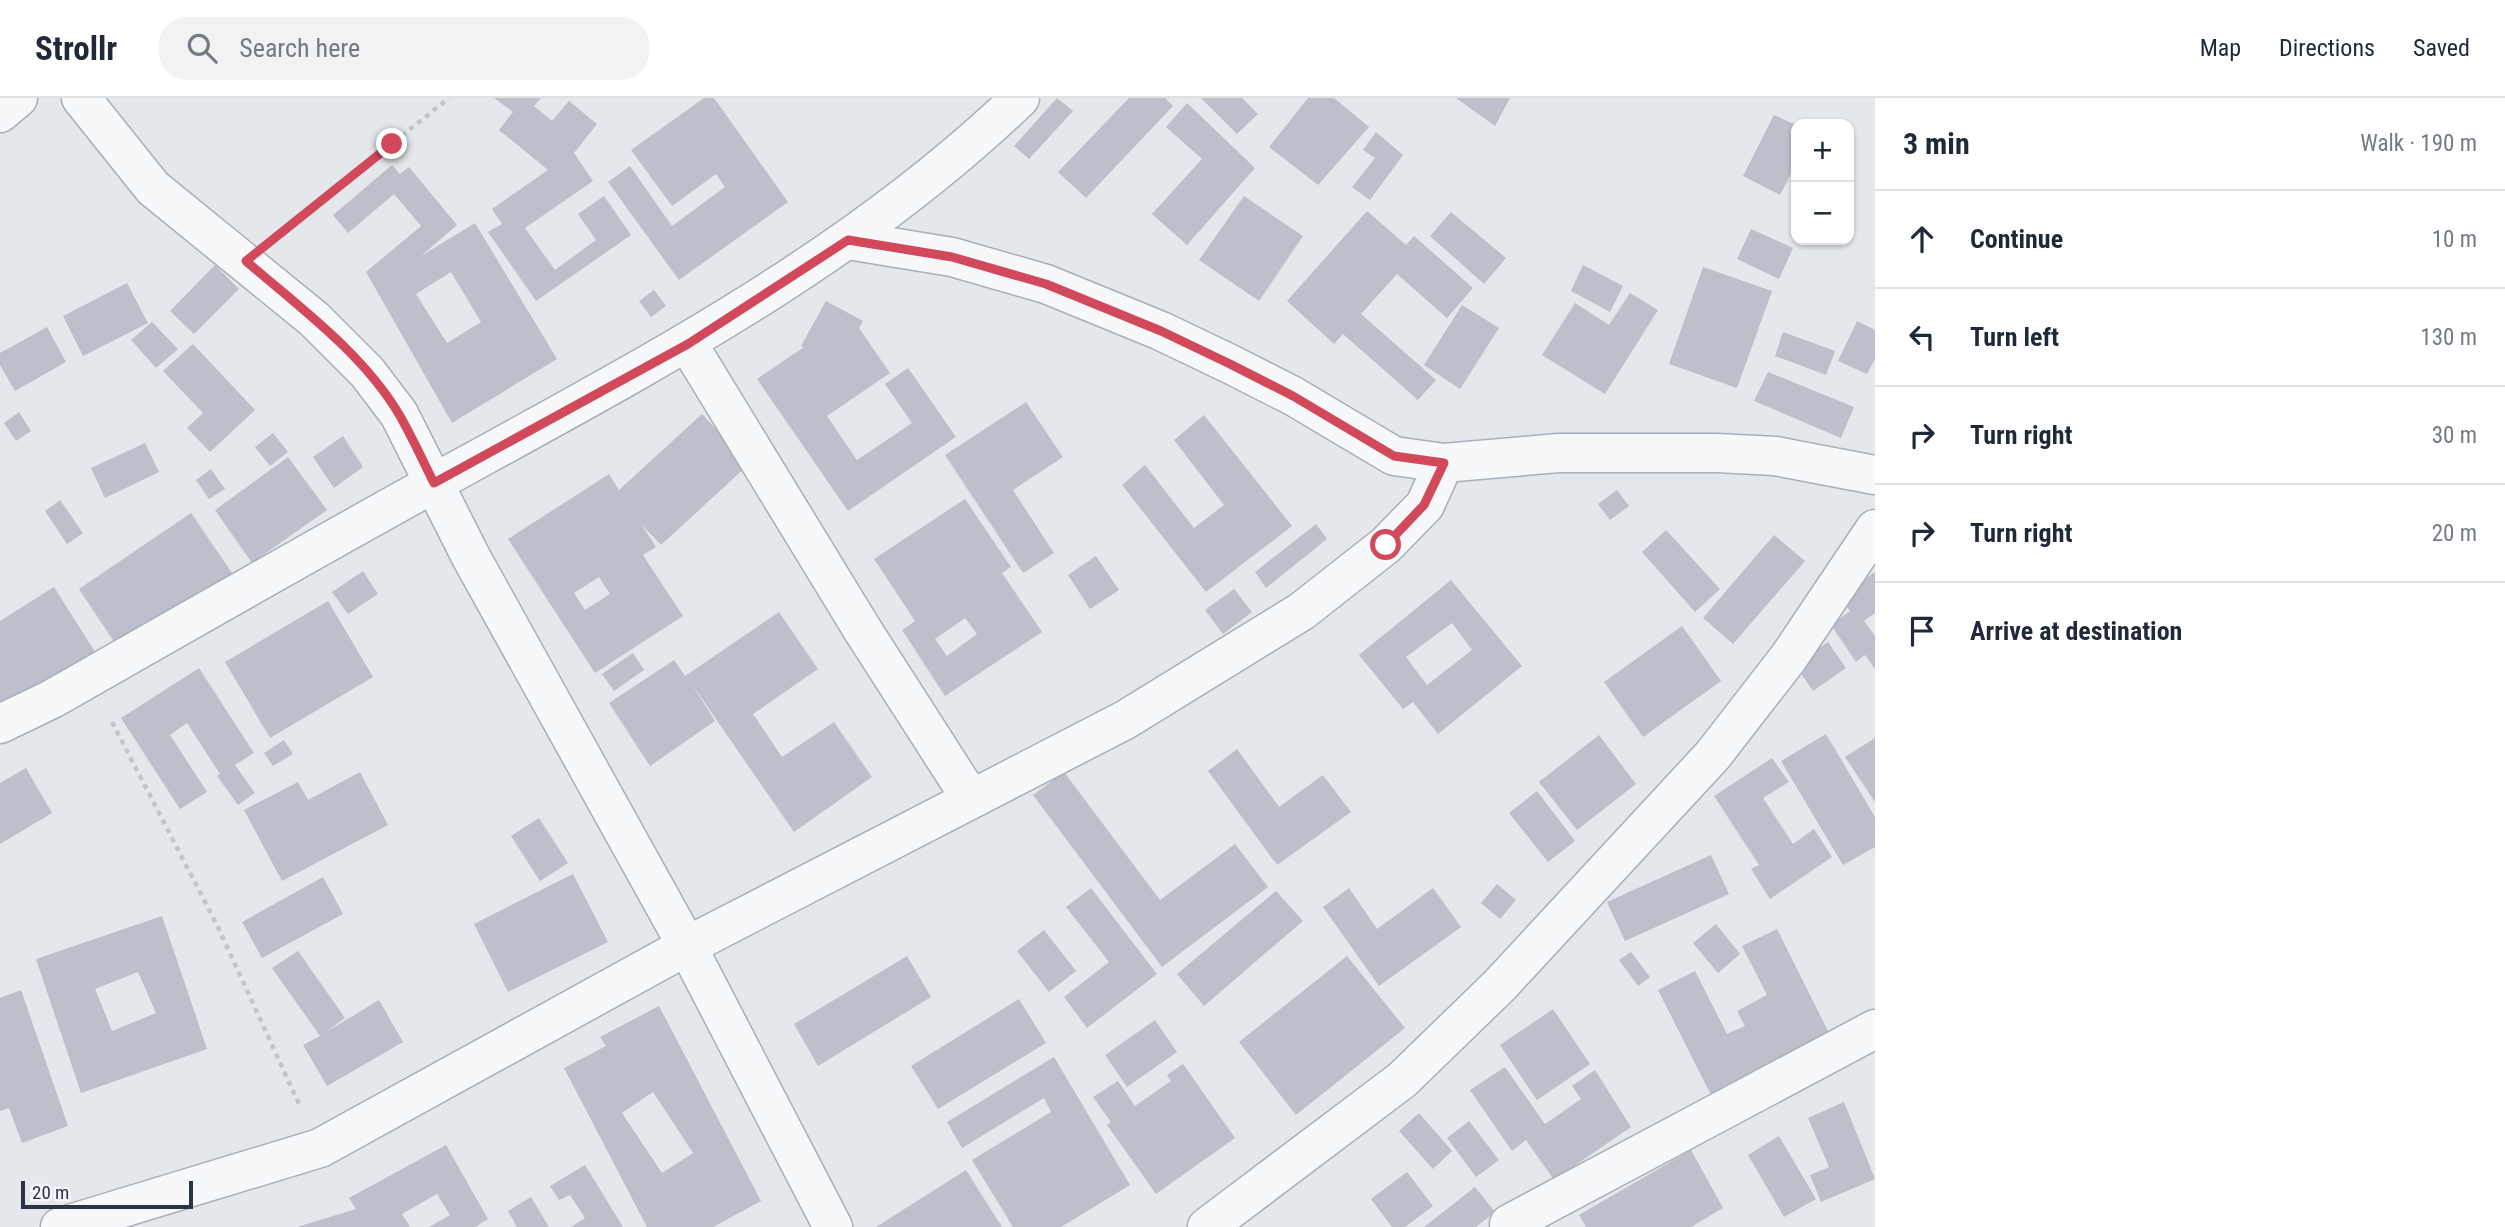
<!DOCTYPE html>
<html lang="en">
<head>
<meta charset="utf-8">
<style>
	body { margin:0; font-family:"Roboto Condensed",sans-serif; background:#f2f2f3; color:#1f2937 }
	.controls { position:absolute; right:21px; top:21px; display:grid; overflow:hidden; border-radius:14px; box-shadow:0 2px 5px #0004 }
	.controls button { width:63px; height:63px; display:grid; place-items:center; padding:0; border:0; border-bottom:2px solid #e0e1e3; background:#fff; color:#1f2937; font:35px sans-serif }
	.scale { position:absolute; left:21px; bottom:18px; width:172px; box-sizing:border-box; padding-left:7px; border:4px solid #2b3445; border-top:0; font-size:19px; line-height:24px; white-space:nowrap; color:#2b3445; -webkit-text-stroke:5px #f4f6f9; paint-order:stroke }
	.stop { position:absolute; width:21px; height:21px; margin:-16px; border:5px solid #d1495b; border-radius:50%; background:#fff }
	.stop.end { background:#d1495b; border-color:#fff; box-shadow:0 2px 7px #0008 }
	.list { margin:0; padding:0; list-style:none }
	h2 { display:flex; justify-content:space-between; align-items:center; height:91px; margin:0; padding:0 28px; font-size:30px }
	h2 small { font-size:23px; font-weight:400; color:#747a83 }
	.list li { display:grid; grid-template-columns:46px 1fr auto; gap:21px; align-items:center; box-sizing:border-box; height:98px; padding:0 28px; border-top:2px solid #e0e1e3 }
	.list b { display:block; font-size:26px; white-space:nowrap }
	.list em { font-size:23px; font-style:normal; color:#747a83 }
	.icon { flex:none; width:38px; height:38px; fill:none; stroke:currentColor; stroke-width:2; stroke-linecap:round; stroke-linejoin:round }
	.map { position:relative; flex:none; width:1875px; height:1129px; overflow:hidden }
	header { display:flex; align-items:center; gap:42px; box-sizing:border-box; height:98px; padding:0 35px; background:#fff; border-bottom:2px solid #e0e1e3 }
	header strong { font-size:33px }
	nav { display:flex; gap:38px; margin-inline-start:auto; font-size:24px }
	.search { width:490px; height:63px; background:#f2f2f3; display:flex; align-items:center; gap:18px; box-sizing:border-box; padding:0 24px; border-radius:28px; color:#747a83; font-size:26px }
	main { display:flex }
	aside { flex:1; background:#fff }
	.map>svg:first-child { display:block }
	.building { fill:#bbc0ca; fill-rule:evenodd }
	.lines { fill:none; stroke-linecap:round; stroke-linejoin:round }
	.minor-casing { stroke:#a9aeb7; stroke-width:41 }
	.path { stroke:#c2c5cb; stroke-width:4.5; stroke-dasharray:5 5; stroke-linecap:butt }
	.minor { stroke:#f7f8fa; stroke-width:38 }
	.route { stroke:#d1495b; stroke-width:9 }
</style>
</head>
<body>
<header>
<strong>Strollr</strong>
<div class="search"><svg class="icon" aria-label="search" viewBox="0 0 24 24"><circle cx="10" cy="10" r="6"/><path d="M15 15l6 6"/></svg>Search here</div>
<nav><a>Map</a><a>Directions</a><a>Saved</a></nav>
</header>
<main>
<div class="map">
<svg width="1875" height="1129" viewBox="0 0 1875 1129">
	<rect width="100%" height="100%" fill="#e4e7ec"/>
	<g class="building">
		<polygon points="494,0 541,0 534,8 552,23 569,3 597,26 574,55 593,83 525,130 555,172 596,142 578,116 604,98 631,137 536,203 488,134 502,126 492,111 548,72 499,32 513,14"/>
		<polygon points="704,0 714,0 788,104 679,182 608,84 630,68 672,128 725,89 716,76 672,108 631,52"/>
		<polygon points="1057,0 1073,13 1029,61 1014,48"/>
		<polygon points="1129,0 1165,0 1173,8 1086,100 1058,74"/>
		<polygon points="1201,0 1242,0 1258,16 1237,36"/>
		<polygon points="1308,0 1334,0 1369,29 1318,87 1269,49"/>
		<polygon points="1456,0 1510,0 1495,28"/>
		<polygon points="1187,5 1255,70 1187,147 1152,116 1202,61 1166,29"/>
		<polygon points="1774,17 1796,27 1796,66 1780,97 1743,78"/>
		<polygon points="1376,34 1403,57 1370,102 1352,89 1375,60 1363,52"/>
		<path d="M 392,67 L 400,76 L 409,69 L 457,127 L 421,158 L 475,125 L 557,261 L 452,325 L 366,174 L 421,128 L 394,96 L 348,135 L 333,117 ZM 451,174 L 481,224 L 447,245 L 416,196 Z"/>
		<polygon points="1244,98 1303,138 1259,203 1199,162"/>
		<polygon points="1367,113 1406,147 1414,138 1473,190 1447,220 1397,176 1361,216 1436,282 1418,302 1343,236 1334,246 1287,203"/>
		<polygon points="1451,114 1506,160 1484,186 1430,138"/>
		<polygon points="1751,131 1793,150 1779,181 1737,161"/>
		<polygon points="215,167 239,191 194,236 170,213"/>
		<polygon points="1583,167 1623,188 1610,214 1571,193"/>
		<polygon points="1703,169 1772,193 1737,290 1669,266"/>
		<polygon points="127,185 148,225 83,258 63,218"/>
		<polygon points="654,192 666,208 651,219 639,203"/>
		<polygon points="1630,195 1658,212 1605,296 1542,257 1575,205 1609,227"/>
		<polygon points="826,203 863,223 859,230 890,275 827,318 857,362 912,325 885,286 908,270 956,339 848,413 757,281 804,249 801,248"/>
		<polygon points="1462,207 1499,230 1460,291 1424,267"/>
		<polygon points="1857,223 1875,232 1875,261 1867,276 1838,263"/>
		<polygon points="152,224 178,251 156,270 131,242"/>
		<polygon points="47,229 66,264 15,293 0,267 0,255"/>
		<polygon points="1783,234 1835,253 1826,277 1775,258"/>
		<polygon points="193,246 255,312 210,354 187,330 203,315 163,273"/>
		<polygon points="1768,274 1854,309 1841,340 1754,303"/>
		<polygon points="1026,304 1063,359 1013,392 1054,455 1023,475 945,357"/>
		<polygon points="19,314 31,333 16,343 4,325"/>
		<path d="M 702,316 L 749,366 L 661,447 L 642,427 L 656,449 L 643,457 L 683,518 L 595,575 L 508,441 L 609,376 L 619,392 ZM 599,479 L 610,496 L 585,512 L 574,495 Z"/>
		<polygon points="1204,317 1292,428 1206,494 1122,387 1145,367 1194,430 1224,407 1174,342"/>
		<polygon points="273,335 288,354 270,368 255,349"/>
		<polygon points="343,338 363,369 334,390 313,359"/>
		<polygon points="145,345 159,374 105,400 91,370"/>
		<polygon points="288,359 327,412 252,465 215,412"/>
		<polygon points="211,371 225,391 209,401 196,382"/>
		<polygon points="1617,392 1629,408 1610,422 1598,406"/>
		<path d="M 965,401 L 1011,469 L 1002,475 L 1042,534 L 945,598 L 902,532 L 915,523 L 874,461 ZM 965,520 L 977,536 L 947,558 L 935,541 Z"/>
		<polygon points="60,402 83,435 67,446 45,413"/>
		<polygon points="191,415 234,478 121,554 79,491"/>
		<polygon points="1316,426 1327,441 1266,490 1255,474"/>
		<polygon points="1666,432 1720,491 1695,514 1642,454"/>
		<polygon points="1774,437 1805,463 1733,546 1703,520"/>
		<polygon points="1096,458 1119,492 1090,511 1068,477"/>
		<polygon points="363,473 378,496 348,516 332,494"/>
		<polygon points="1875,474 1875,515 1864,523 1875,538 1875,571 1865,557 1856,564 1831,527 1850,513 1840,498"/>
		<path d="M 1451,482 L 1522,568 L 1438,636 L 1413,604 L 1403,611 L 1359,557 ZM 1452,525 L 1472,552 L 1427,587 L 1406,559 Z"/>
		<polygon points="54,489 97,557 0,607 0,523"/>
		<polygon points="1234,491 1252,514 1223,536 1205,512"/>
		<polygon points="328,503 373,579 270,640 225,564"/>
		<polygon points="779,514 818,571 753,616 782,659 834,624 872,679 794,734 691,585 715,623 650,668 609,605 674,562 685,578"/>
		<polygon points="1682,528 1721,583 1643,639 1604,584"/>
		<polygon points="1828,544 1846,570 1813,593 1795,567"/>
		<polygon points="633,555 644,572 614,593 602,576"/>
		<polygon points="199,570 254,655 235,667 255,695 238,707 217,678 220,676 187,625 170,637 207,694 180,711 121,620"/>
		<polygon points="1826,636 1875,719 1875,749 1843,767 1781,663"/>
		<polygon points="1599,637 1636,686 1577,732 1539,684"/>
		<polygon points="1875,640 1875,704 1845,659"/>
		<polygon points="284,642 293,656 273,668 264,655"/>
		<polygon points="1237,651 1279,709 1323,677 1351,714 1277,767 1208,673"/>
		<polygon points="1772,660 1789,684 1763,700 1793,746 1814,731 1832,759 1770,801 1751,771 1759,767 1714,698"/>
		<polygon points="26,670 52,715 0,746 0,685"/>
		<polygon points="360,674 388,727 282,783 244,712 298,684 308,702"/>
		<polygon points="1064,674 1160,802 1235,746 1268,789 1162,869 1033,697"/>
		<polygon points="1537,693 1575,743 1548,764 1509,715"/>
		<polygon points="539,720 568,765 540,783 511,738"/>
		<polygon points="1711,757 1729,796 1625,843 1607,804"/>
		<polygon points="573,776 608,844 508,894 474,826"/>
		<polygon points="323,779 343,816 262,860 242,824"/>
		<polygon points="1497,786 1516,802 1500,821 1481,805"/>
		<polygon points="1091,790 1157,876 1087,930 1064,899 1109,864 1066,809"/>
		<polygon points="1349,790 1377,831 1433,790 1461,829 1379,888 1323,809"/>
		<polygon points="1276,793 1303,823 1204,908 1177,876"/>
		<path d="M 162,818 L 207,951 L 81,995 L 36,861 ZM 138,874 L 156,915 L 112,933 L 95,891 Z"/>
		<polygon points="1716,826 1740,856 1718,875 1693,845"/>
		<polygon points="1777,831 1830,937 1711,997 1658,892 1695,873 1727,936 1745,928 1737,913 1767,897 1742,848"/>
		<polygon points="1044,832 1076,873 1049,894 1017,853"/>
		<polygon points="298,853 345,920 326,934 379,902 403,944 327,988 303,947 320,938 272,870"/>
		<polygon points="1631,854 1650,879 1638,888 1619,862"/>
		<polygon points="907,858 931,899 818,968 794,926"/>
		<polygon points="1347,858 1405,930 1296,1017 1239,944"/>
		<polygon points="21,892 68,1028 22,1045 9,1010 0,1013 0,900"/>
		<polygon points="1019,901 1046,945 938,1011 911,968"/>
		<path d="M 659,908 L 761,1103 L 713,1129 L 647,1129 L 564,970 L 606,948 L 600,939 ZM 653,994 L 693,1055 L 662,1075 L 622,1015 Z"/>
		<polygon points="1553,911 1590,966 1537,1002 1500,947"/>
		<polygon points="1155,922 1177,954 1127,989 1105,957"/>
		<polygon points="1054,959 1130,1087 1061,1129 1013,1129 972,1062 1051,1014 1044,1000 962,1050 947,1024"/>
		<polygon points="1183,966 1235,1040 1156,1096 1107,1027 1111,1024 1093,999 1118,983 1135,1008 1171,983 1167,977"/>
		<polygon points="1505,969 1545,1026 1581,1001 1572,988 1595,972 1631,1029 1554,1082 1526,1042 1512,1053 1470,992"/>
		<polygon points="1844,1004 1875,1081 1821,1104 1810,1077 1829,1069 1808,1020"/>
		<polygon points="1419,1015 1452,1053 1433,1071 1399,1033"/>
		<polygon points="1469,1023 1499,1062 1476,1079 1447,1040"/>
		<polygon points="1779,1038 1816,1101 1784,1119 1748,1057"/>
		<polygon points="446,1047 488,1121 475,1129 429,1129 450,1117 437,1096 402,1116 410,1129 297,1129 356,1111 349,1100"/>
		<polygon points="1691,1052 1723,1110 1691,1129 1586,1129 1579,1117"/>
		<polygon points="585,1067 623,1129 571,1129 585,1120 570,1097 559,1102 550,1088"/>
		<polygon points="966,1072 1002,1129 876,1129"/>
		<polygon points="1407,1074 1433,1108 1405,1129 1392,1129 1371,1101"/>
		<polygon points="1475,1089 1495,1114 1476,1129 1424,1129"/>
		<polygon points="531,1099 549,1129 517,1129 508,1113"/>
	</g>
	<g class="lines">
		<g class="minor-casing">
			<g id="minor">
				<polyline points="81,0 153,90 314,221 367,274 399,316 471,459 687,848 833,1129"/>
				<polyline points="0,15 18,0"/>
				<polyline points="848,142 952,159 1046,186 1161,233 1230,266 1293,298 1394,358 1444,365 1559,355 1717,355 1775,358 1875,377"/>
				<polyline points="688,246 862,531 971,701"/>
				<path d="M 0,626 L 52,601 C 190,522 328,443 467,367 C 662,260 859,155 1020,0"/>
				<polyline points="1509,1126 1875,931"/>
				<polyline points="60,1129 320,1050 687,848 1125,622 1302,513 1386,447 1425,407 1444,365"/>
				<polyline points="1207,1129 1402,982 1499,888 1713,657 1789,559 1875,431"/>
			</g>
		</g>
		<g class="path">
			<polyline points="285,132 449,0"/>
			<polyline points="112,624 218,829 299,1006"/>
		</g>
		<use href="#minor" class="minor"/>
	</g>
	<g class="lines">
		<path class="route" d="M 392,46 L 246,163 C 299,209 364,256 400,318 C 412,339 423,363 434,385 L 688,246 L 848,142 L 952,159 L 1046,186 L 1161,233 L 1230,266 L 1293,298 L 1394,358 L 1444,365 L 1424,407 L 1386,447"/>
	</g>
</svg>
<div class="controls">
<button>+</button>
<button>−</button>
</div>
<div class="scale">20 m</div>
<div class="stop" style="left:1386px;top:447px"></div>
<div class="stop end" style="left:392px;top:46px"></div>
</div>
<aside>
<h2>3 min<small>Walk · 190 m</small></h2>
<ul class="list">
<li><svg class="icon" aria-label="ahead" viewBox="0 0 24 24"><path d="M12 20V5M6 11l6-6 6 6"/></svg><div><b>Continue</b></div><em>10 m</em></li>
<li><svg class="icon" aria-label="left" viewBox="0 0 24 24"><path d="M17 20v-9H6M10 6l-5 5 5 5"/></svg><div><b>Turn left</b></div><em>130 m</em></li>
<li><svg class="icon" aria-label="right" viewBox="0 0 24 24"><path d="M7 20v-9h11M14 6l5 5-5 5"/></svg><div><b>Turn right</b></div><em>30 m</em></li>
<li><svg class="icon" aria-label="right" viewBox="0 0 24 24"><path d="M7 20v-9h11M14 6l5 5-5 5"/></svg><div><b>Turn right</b></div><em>20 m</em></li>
<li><svg class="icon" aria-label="arrive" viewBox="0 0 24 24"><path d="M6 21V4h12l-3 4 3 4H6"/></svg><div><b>Arrive at destination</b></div></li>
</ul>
</aside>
</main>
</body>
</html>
